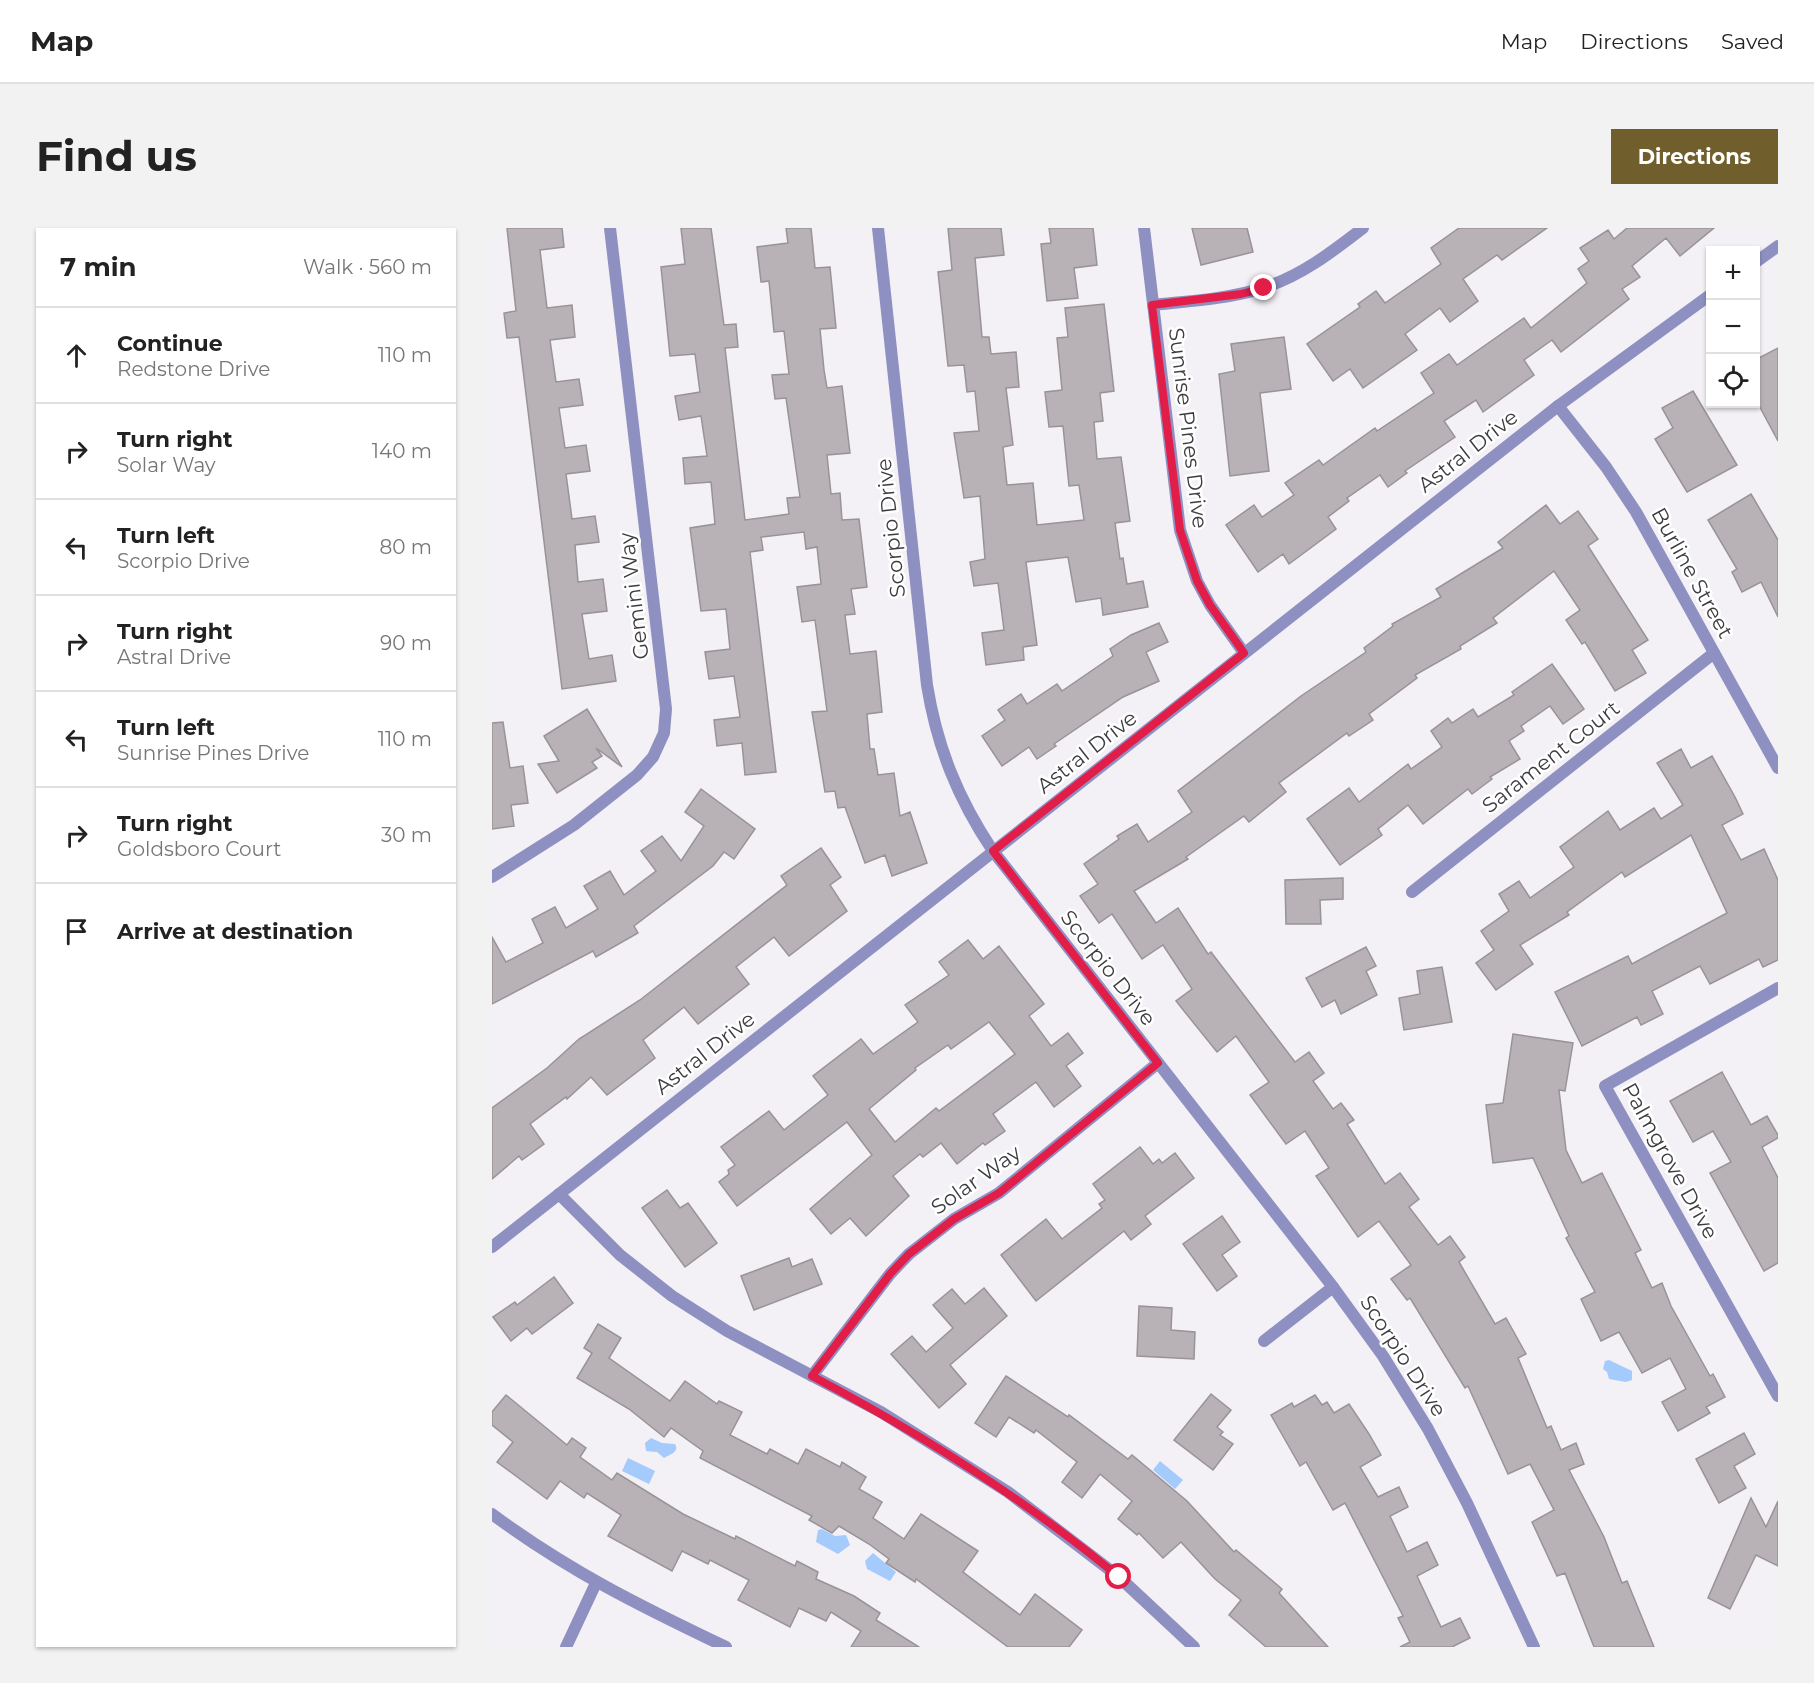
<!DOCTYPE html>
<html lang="en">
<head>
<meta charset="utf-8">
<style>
	body { margin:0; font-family:Montserrat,sans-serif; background:#f2f2f2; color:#222 }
	.controls { position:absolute; right:18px; top:18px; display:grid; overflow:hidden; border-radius:0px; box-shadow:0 2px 4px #0004 }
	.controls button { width:54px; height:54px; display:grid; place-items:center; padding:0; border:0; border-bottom:2px solid #e0e0e0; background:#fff; color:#222; font:30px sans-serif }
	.stop { position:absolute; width:18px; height:18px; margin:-14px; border:4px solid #e11d48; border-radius:50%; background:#fff }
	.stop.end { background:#e11d48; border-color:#fff; box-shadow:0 2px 6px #0008 }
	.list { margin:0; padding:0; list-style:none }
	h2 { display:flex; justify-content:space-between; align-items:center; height:78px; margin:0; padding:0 24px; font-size:26px }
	h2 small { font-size:20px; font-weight:400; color:#767676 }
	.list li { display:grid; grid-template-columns:39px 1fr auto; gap:18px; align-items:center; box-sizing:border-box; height:96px; padding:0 24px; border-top:2px solid #e0e0e0 }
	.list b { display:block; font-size:22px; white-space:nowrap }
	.list p { margin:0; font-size:20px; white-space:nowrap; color:#767676 }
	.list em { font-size:20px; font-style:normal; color:#767676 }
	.icon { flex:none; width:33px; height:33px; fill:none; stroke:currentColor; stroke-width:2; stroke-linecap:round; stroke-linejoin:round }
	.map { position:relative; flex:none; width:1286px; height:1419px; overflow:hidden; border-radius:0px }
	header { display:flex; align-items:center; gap:36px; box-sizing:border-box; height:84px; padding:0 30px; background:#fff; border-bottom:2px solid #e0e0e0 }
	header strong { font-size:28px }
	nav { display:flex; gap:33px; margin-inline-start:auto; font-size:21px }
	.intro { display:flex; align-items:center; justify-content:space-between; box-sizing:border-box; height:144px; padding:0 36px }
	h1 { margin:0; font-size:42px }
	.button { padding:15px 27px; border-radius:0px; background:#705e2c; color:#fff; font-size:21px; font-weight:700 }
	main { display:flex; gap:36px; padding:0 36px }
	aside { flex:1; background:#fff; border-radius:0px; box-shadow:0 2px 4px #0004 }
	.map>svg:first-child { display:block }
	.water { fill:#a4cbfb }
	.building { fill:#b8b2b6; stroke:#999397; stroke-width:1.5; fill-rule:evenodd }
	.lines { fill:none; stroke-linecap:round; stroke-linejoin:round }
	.minor { stroke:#8e90c1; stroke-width:12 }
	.tertiary { stroke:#8e90c1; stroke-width:12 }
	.route { stroke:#e11d48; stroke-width:8 }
	.labels { text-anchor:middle; stroke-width:5; stroke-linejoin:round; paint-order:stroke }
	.street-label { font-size:21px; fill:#3d3c3e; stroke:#fff }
</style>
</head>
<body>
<header>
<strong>Map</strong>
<nav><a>Map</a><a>Directions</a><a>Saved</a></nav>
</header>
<div class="intro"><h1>Find us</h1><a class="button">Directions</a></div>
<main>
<aside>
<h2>7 min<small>Walk · 560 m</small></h2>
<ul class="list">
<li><svg class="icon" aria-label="ahead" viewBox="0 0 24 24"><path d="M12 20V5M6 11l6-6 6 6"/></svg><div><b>Continue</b><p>Redstone Drive</p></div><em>110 m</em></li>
<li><svg class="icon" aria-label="right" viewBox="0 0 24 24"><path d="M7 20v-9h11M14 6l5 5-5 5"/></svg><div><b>Turn right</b><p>Solar Way</p></div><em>140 m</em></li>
<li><svg class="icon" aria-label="left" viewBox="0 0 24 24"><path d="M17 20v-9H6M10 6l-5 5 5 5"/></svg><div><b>Turn left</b><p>Scorpio Drive</p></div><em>80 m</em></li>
<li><svg class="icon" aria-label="right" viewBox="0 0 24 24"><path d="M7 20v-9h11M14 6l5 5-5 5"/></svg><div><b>Turn right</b><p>Astral Drive</p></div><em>90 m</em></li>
<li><svg class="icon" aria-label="left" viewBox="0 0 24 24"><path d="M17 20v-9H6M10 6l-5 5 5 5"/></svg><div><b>Turn left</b><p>Sunrise Pines Drive</p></div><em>110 m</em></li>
<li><svg class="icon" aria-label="right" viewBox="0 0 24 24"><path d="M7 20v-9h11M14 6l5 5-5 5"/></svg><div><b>Turn right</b><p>Goldsboro Court</p></div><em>30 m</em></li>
<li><svg class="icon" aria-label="arrive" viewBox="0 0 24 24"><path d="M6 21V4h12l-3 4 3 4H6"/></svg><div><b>Arrive at destination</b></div></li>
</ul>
</aside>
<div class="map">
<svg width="1286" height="1419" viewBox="0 0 1286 1419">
	<rect width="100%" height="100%" fill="#f3f0f6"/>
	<g class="water">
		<polygon points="1117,1132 1140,1143 1140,1152 1134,1154 1117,1151 1115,1144 1111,1141 1113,1133"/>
		<path d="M 159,1210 L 170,1215 L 183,1216 C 188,1224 177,1227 172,1230 L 165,1224 L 154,1223 L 153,1215 Z"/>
		<polygon points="136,1230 163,1243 157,1256 130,1243"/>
		<polygon points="668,1233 691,1252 683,1261 661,1242"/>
		<polygon points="330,1301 343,1308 354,1307 358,1317 346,1326 324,1314 326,1302"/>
		<polygon points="381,1325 404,1344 398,1353 375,1341 373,1333"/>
	</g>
	<g class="building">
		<polygon points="15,0 70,0 72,19 48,22 55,80 80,77 83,109 58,112 64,154 87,151 91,177 67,180 73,220 94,217 98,243 74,246 80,291 103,288 107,314 83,317 86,354 111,351 115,383 90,386 97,431 120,427 124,453 70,461 27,109 15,110 12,85 24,83"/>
		<polygon points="189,0 219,0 232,97 244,96 246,119 233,120 253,292 297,286 295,270 308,269 294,170 283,171 280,147 297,146 292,103 282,104 277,53 269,54 265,19 296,15 294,0 319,0 323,40 338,39 344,100 328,101 332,142 335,160 350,158 358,225 335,227 339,266 348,265 350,292 367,291 375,359 359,361 363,386 353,387 358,426 384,423 390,484 375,486 378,521 382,521 386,547 402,545 408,588 418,584 435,635 400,648 393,627 373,635 353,579 346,580 343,563 333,564 320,484 335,483 323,392 310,394 305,359 329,356 325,319 314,321 312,304 269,309 271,322 258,324 284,544 253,547 250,515 225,518 222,492 248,489 242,448 217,451 213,424 238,421 234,381 209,383 198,300 223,296 219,254 193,256 191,230 215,228 209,188 187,192 183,168 208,164 203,126 178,128 169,39 193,36"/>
		<polygon points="456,0 509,0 512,27 483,30 490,109 497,109 499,126 524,124 527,159 514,160 521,217 511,219 515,257 541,255 545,297 592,292 587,257 577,258 571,198 557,199 553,164 570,162 565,110 576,109 573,80 612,76 622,163 608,165 611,193 602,194 605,231 629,229 638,293 623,295 628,331 631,330 635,356 651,353 656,379 611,387 609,370 584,374 576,329 534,334 545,417 531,419 532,432 494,437 490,405 512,402 506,355 482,358 478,334 493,331 488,268 472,270 462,205 487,203 483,163 475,164 472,137 456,138 446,44 460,42"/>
		<polygon points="557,0 601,0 605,37 582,40 586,70 555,73 549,16 559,15"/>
		<polygon points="700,0 755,0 761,24 709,37"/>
		<polygon points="967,0 1055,0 1010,32 1005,27 971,51 986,73 958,94 948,80 913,106 925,122 871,160 858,141 841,153 815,116 868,79 866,76 884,63 893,75 949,36 939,20"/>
		<polygon points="1135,0 1222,0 1188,28 1174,10 1140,38 1148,49 1130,61 1137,71 1069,124 1060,112 1032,132 1042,147 991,184 984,172 952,193 963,209 913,243 915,245 896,259 888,247 855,270 857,273 836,289 844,301 797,336 791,326 766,344 734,297 762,277 770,289 802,267 793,255 827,232 831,237 883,200 885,203 942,165 929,145 957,126 965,137 1032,90 1039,100 1095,55 1086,41 1097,33 1088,20 1116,2 1122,11"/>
		<polygon points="792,109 799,161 768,165 777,243 738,248 727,146 743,143 739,116"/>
		<polygon points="1286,120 1286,213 1263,170 1263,132"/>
		<polygon points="1201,163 1245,237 1195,264 1163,211 1181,200 1170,180"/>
		<polygon points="1259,266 1286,312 1286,389 1269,354 1250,364 1240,344 1245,341 1216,292"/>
		<polygon points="1054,277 1068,296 1086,283 1106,311 1096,318 1156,412 1140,422 1154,445 1123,463 1093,414 1090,416 1074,392 1088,382 1062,343 1001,390 1005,395 968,418 969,421 923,447 925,450 877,486 881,492 857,508 855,505 787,555 794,564 757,594 752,588 694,629 696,631 642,663 664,695 686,680 716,726 719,724 803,834 817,824 832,845 821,853 841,881 849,875 862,892 855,896 893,956 908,945 927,971 917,979 946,1017 958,1008 973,1029 967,1034 1003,1096 1014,1090 1034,1126 1026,1130 1055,1200 1059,1198 1069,1222 1084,1215 1092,1236 1077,1242 1112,1309 1130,1355 1135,1353 1162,1419 1102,1419 1073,1345 1065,1348 1040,1294 1062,1282 1038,1236 1016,1246 976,1158 973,1160 918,1070 915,1072 899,1051 919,1037 887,993 866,1009 824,948 837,940 813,903 794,916 758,867 777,854 744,808 725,824 684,773 700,761 671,717 650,731 620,686 607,695 588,668 606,656 592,636 627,611 625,608 645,596 656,614 700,584 686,563 809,468 874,424 872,420 901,398 900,396 949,369 944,361 1011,320 1006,314"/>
		<polygon points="667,395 676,414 654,424 667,453 631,469 562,516 564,518 545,531 537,519 510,538 490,508 513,492 506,482 529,466 535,476 565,456 570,463 621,428 618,421 639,407"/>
		<polygon points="1060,436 1092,481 1071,496 1058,478 1029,498 1032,503 1017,513 1028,531 998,549 1000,551 980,566 976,561 931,596 916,577 886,601 890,607 848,637 815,591 857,560 867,574 916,536 919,541 950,519 939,503 956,490 960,495 981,481 986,489 1022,467 1020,464"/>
		<polygon points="95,481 130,539 104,520 110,528 100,534 105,540 65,565 46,536 67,533 52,508"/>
		<polygon points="11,494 18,540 31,538 36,575 19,577 22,598 0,601 0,495"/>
		<polygon points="1189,521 1199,540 1220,528 1243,569 1251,586 1230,597 1249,632 1272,621 1286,652 1286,732 1271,739 1267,731 1218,756 1208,738 1160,763 1171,786 1149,797 1145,789 1090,818 1063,764 1136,728 1140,736 1235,685 1199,607 1133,649 1130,644 1075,684 1077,687 1028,717 1041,736 1004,762 984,735 1002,722 989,703 1017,683 1007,666 1027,653 1038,670 1082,639 1068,619 1116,583 1128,602 1162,580 1169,591 1191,577 1165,535"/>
		<polygon points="209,561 263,601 242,631 232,624 221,638 142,698 146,705 104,729 101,723 0,776 0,709 14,734 51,715 40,691 63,679 74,700 106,681 92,658 118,643 132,667 164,643 149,623 170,608 189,633 212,598 193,584"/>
		<polygon points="329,620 349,649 338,657 355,683 297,728 282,709 244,739 257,756 206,796 192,779 151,812 163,830 115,867 99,849 75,871 74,869 38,896 52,916 30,932 27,928 0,951 0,880 55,840 87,811 148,772 295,657 289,648"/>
		<polygon points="851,650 851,671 828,672 829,696 794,696 793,652"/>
		<path d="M 476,712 L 491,731 L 507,718 L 552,776 L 537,788 L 559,818 L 576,805 L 591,825 L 574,838 L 589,858 L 562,879 L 544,854 L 501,886 L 513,903 L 493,917 L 491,915 L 465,936 L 449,915 L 431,929 L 428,926 L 401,948 L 417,968 L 374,1008 L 358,990 L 339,1006 L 318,981 L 380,927 L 355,894 L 245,978 L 227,954 L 237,946 L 236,942 L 243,937 L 229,919 L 277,883 L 292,902 L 336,867 L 321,848 L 369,811 L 381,826 L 426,794 L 413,777 L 457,747 L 447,734 ZM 497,794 L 523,826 L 447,883 L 444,880 L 403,914 L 377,881 L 424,842 L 423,840 L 456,817 L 459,821 Z"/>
		<polygon points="874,719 884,738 874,743 885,767 849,786 843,772 830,779 814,750"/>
		<polygon points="950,739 960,794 912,802 907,770 928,766 925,743"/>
		<polygon points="1021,806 1081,815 1073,863 1067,862 1074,922 1090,955 1110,945 1149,1022 1143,1025 1160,1060 1170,1055 1179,1078 1218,1148 1221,1146 1233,1169 1214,1179 1218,1185 1186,1203 1170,1174 1194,1161 1178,1130 1150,1145 1127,1104 1109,1113 1089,1071 1103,1064 1074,1010 1077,1008 1041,930 1001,935 994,877 1011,875"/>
		<polygon points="1230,844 1259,897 1275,888 1286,907 1286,910 1270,919 1286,950 1286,1035 1272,1043 1218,945 1239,934 1221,903 1201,914 1178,873"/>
		<polygon points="648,919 661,936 667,931 670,935 683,925 702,950 653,988 659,996 639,1012 632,1003 544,1073 509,1027 554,991 570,1011 610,980 607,976 613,972 601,956"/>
		<polygon points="175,962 188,980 196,975 225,1015 193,1039 150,980"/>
		<polygon points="730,988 748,1014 730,1027 745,1048 725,1063 691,1016"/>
		<polygon points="297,1030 300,1039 320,1031 330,1056 262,1082 249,1048"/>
		<polygon points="62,1049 81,1075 40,1106 35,1100 19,1113 1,1089 23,1074 25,1077"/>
		<polygon points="492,1060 515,1088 458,1137 474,1156 447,1180 399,1126 420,1108 434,1124 461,1100 441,1077 460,1061 473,1076"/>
		<polygon points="647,1078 680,1080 679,1102 703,1104 702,1131 645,1128"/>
		<polygon points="106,1096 129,1110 117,1130 178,1173 193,1153 225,1176 227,1173 250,1184 238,1207 275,1226 278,1221 306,1236 314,1221 348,1239 350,1234 374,1249 367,1261 390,1274 381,1290 412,1311 429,1286 486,1323 471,1344 528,1387 543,1366 590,1402 577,1419 516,1419 424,1351 423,1354 394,1335 397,1331 377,1316 347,1298 340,1305 317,1292 320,1288 208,1230 211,1223 179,1200 172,1209 137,1181 85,1150 100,1125 92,1120"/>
		<polygon points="514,1148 576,1189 577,1187 636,1231 640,1227 695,1273 742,1324 744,1322 790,1361 787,1365 836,1419 774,1419 737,1387 749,1372 723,1351 689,1314 671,1330 647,1305 645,1307 626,1291 640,1273 608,1246 590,1270 570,1254 585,1234 544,1202 542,1205 517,1189 504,1209 483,1195"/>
		<polygon points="719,1166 739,1182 725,1199 731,1204 728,1207 741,1216 721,1242 682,1212"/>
		<polygon points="14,1167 75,1217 80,1210 94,1220 88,1229 120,1252 125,1245 191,1286 243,1311 244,1308 303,1338 305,1333 326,1344 324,1351 362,1368 388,1385 384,1392 427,1419 359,1419 369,1403 339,1384 334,1393 307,1380 298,1399 246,1372 257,1352 218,1332 216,1336 190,1323 180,1343 116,1308 129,1287 95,1265 92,1270 68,1253 55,1271 5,1234 21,1214 0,1197 0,1184"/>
		<polygon points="823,1167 830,1177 835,1174 842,1185 857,1176 877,1206 889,1227 868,1239 886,1269 907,1259 916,1279 898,1288 915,1324 935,1314 946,1337 925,1348 949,1399 968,1390 978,1410 960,1419 908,1419 918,1414 906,1390 911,1388 853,1275 841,1282 814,1234 808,1238 779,1187 800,1175 802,1179"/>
		<polygon points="1252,1205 1263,1226 1242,1238 1254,1260 1227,1275 1204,1231"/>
		<polygon points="1259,1270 1274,1299 1286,1273 1286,1338 1264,1327 1238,1381 1216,1370"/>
	</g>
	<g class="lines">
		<g class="minor">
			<path d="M 386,0 L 435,457 C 445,519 466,571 501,623 L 841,1059 L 891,1128 L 936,1201 L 975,1275 L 1042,1419"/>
			<polyline points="652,0 688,302 705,353 718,377 752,425"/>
			<polyline points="1264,34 1286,18"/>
			<path d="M 661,77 C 697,73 736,71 771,60 C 809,48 840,24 871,0"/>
			<polyline points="1066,178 1114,239 1144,284 1286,540"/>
			<polyline points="0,649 82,597 145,547 161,529 172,505 174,481 118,0"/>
			<polyline points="920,664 1222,425"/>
			<polyline points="1286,760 1113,858 1286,1168"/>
			<polyline points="67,966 128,1027 180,1068 235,1103 389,1184 516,1264 627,1349 702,1419"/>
			<polyline points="0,1019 1066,178 1218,67"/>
			<polyline points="772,1113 841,1059"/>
			<polyline points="320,1148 398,1046 417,1026 462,991 507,965 666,835"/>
			<polyline points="74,1419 104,1355"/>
		</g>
		<path class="tertiary" d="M 0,1286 C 77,1343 148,1378 234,1419"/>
	</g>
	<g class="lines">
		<path class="route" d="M 627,1349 C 532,1270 429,1206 320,1148 L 398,1046 L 417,1026 L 462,991 L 507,965 L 666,835 L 501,623 L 752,425 L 718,377 L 705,353 L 688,302 L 660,77 L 749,66 L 772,60"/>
	</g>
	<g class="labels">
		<g class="street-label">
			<text transform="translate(696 200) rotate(83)" y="7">Sunrise Pines Drive</text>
			<text transform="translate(976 223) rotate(-38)" y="7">Astral Drive</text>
			<text transform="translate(399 300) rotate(-96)" y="7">Scorpio Drive</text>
			<text transform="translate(1200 345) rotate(61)" y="7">Burline Street</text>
			<text transform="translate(142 368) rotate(-97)" y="7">Gemini Way</text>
			<text transform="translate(595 524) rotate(-38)" y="7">Astral Drive</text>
			<text transform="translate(1059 529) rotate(-38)" y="7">Sarament Court</text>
			<text transform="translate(616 740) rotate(52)" y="7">Scorpio Drive</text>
			<text transform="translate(213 825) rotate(-38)" y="7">Astral Drive</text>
			<text transform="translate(1178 933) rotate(61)" y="7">Palmgrove Drive</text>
			<text transform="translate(484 952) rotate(-35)" y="7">Solar Way</text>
			<text transform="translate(911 1128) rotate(57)" y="7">Scorpio Drive</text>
		</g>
	</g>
</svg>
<div class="controls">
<button>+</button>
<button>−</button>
<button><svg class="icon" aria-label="locate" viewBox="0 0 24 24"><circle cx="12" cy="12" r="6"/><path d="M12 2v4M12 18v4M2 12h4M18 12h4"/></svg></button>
</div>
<div class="stop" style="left:627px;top:1349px"></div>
<div class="stop end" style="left:772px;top:60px"></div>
</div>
</main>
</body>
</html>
